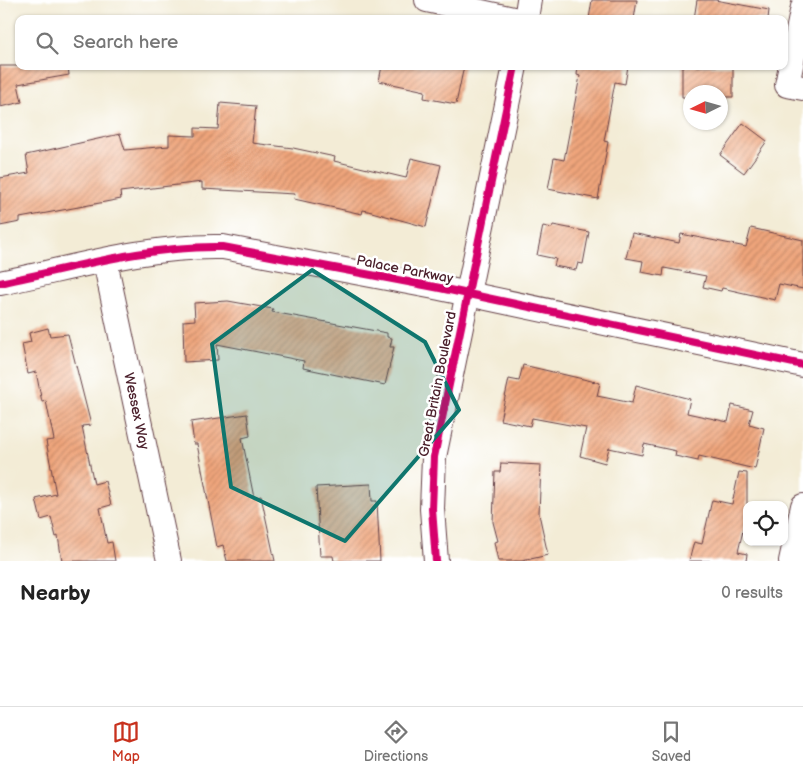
<!DOCTYPE html>
<html lang="en">
<head>
<meta charset="utf-8">
<style>
	body { margin:0; font-family:"Balsamiq Sans",sans-serif; background:#f2f2f2; color:#222 }
	.controls { position:absolute; right:15px; bottom:15px; display:grid; overflow:hidden; border-radius:10px; box-shadow:0 1px 4px #0004 }
	.controls button { width:45px; height:45px; display:grid; place-items:center; padding:0; border:0; border-bottom:1px solid #e0e0e0; background:#fff; color:#222; font:25px sans-serif }
	.compass { position:absolute; left:683px; top:85px; width:45px; height:45px; border-radius:50%; background:#fff; box-shadow:0 1px 4px #0004; rotate:265deg }
	.list { margin:0; padding:0; list-style:none }
	h2 { display:flex; justify-content:space-between; align-items:center; height:65px; margin:0; padding:0 20px; font-size:21px }
	h2 small { font-size:16px; font-weight:400; color:#767676 }
	.icon { flex:none; width:28px; height:28px; fill:none; stroke:currentColor; stroke-width:2; stroke-linecap:round; stroke-linejoin:round }
	.map { position:relative; flex:none; width:803px; height:561px; overflow:hidden }
	.search { position:absolute; background:#fff; box-shadow:0 1px 4px #0004; left:15px; right:15px; top:15px; height:55px; display:flex; align-items:center; gap:12px; box-sizing:border-box; padding:0 18px; border-radius:10px; color:#767676; font-size:19px }
	.sheet { height:145px; background:#fff }
	nav { display:flex; justify-content:space-around; align-items:center; box-sizing:border-box; height:70px; border-top:1px solid #e0e0e0; background:#fff; font-size:14px; color:#767676 }
	nav a { display:grid; justify-items:center; gap:2px }
	nav .on { color:#c8321e }
	.map>svg:first-child { display:block }
	.building { fill:url(#building-hatch) }
	.lines { fill:none; stroke-linecap:round; stroke-linejoin:round }
	.minor-casing { stroke:#633e45; stroke-width:26 }
	.minor { stroke:#fff; stroke-width:24 }
	.cycleway-casing { stroke:#fff; stroke-width:11 }
	.cycleway { stroke:#d6006c; stroke-width:8 }
	.marked { fill:#0f766e; fill-opacity:0.2; stroke:#0f766e; stroke-width:4; stroke-linejoin:round }
	.labels { text-anchor:middle; stroke-width:5; stroke-linejoin:round; paint-order:stroke }
	.street-label { font-size:14px; fill:#4a1f2b; stroke:#fff }
</style>
</head>
<body>
<div class="map">
<svg width="803" height="561" viewBox="0 0 803 561">
	<defs>
		<pattern id="building-hatch" width="6" height="6" patternUnits="userSpaceOnUse" patternTransform="scale(1.25)"><rect width="6" height="6" fill="#efa57b"/><path d="M-1 1l2-2M0 6l6-6M5 7l2-2" fill="none" stroke="#c48665"/></pattern>
	</defs>
	<rect width="100%" height="100%" fill="#fff"/>
	<filter id="ink" filterUnits="userSpaceOnUse"><feTurbulence type="fractalNoise" baseFrequency=".02" numOctaves="2"/><feDisplacementMap in="SourceGraphic" scale="10" xChannelSelector="R" yChannelSelector="G"/><feConvolveMatrix kernelMatrix="1 2 1 2 8 2 1 2 1" color-interpolation-filters="sRGB"/></filter>
	<filter id="wash" filterUnits="userSpaceOnUse"><feTurbulence type="fractalNoise" baseFrequency=".0096" numOctaves="4" result="noise"/><feDisplacementMap in="SourceGraphic" scale="20" xChannelSelector="R" yChannelSelector="G"/><feGaussianBlur stdDeviation="1.12" result="paint"/><feColorMatrix in="noise" values="0 0 0 0 0 0 0 0 0 0 0 0 0 0 0 0 0 1.4 0 .05"/><feComposite in="paint" operator="in"/></filter>
	<g filter="url(#wash)">
		<rect width="100%" height="100%" fill="#f3ecd6"/>
		<g id="blocks">
			<g class="building">
				<polygon points="592,0 637,0 634,19 589,19"/>
				<polygon points="697,0 715,0 769,10 768,19 694,19"/>
				<polygon points="0,66 68,66 69,75 18,84 22,102 0,107"/>
				<polygon points="382,66 464,66 456,104 424,98 425,91 379,81"/>
				<polygon points="578,66 628,66 625,84 615,82 604,141 608,142 598,199 548,189 554,158 564,160 580,76 577,75"/>
				<polygon points="682,66 733,66 733,97 720,97 720,92 690,92 690,97 682,97"/>
				<polygon points="220,103 256,106 252,143 293,148 335,157 334,161 406,178 411,158 441,165 426,227 368,211 363,210 362,214 294,199 295,194 202,189 202,182 120,192 121,199 20,218 20,222 0,226 0,178 29,173 26,155 120,134 125,150 169,146 169,135 195,136 195,128 218,129"/>
				<polygon points="743,123 767,141 744,173 720,155"/>
				<polygon points="553,225 589,232 583,264 578,263 576,270 554,266 556,259 537,255 543,226 552,228"/>
				<polygon points="751,228 803,240 803,289 779,284 775,300 722,288 721,291 703,287 706,276 664,268 663,276 641,272 643,261 626,258 632,233 679,243 681,234 746,247"/>
				<polygon points="228,301 273,309 272,312 387,333 387,337 392,338 390,347 394,347 385,385 303,368 304,361 217,344 218,360 184,362 183,321 195,320 194,303"/>
				<polygon points="48,328 50,336 68,334 91,425 82,426 94,484 105,481 111,505 100,508 107,543 112,542 115,561 62,561 58,536 56,537 51,517 41,520 36,499 56,494 46,441 54,440 46,401 42,402 36,372 28,374 22,344 31,342 29,333"/>
				<polygon points="523,365 600,383 597,396 632,403 636,385 690,399 687,413 728,422 732,405 753,410 749,424 764,428 755,469 699,456 698,461 675,456 676,451 644,444 642,455 609,448 605,463 580,456 586,428 532,418 530,426 500,420 509,379 519,381"/>
				<polygon points="247,414 250,436 242,438 254,498 261,496 275,561 227,561 223,545 217,547 197,444 194,444 191,422"/>
				<polygon points="501,463 541,465 539,514 548,555 522,561 498,561 494,542 498,541 493,522 495,472 500,472"/>
				<polygon points="739,472 747,473 747,527 744,526 738,552 747,554 746,561 689,561 694,542 702,544 712,500 732,504"/>
				<polygon points="371,484 372,501 377,501 380,561 334,561 333,556 320,556 316,487"/>
			</g>
		</g>
	</g>
	<g filter="url(#ink)">
		<use href="#blocks" fill-opacity="0" stroke="#633e45" stroke-width="1"/>
		<g class="lines">
			<g class="minor-casing">
				<g id="minor">
					<polyline points="427,0 513,19"/>
					<polyline points="803,7 787,85 803,88"/>
					<polyline points="526,19 529,0"/>
					<polyline points="105,261 169,561"/>
					<path d="M 0,283 C 73,268 148,245 223,247 L 440,288 L 803,365"/>
					<polyline points="436,561 432,509 434,457 515,66"/>
					<polyline points="791,561 803,506"/>
				</g>
			</g>
			<use href="#minor" class="minor"/>
			<g class="cycleway-casing">
				<g id="cycleway">
					<path d="M 0,283 C 73,268 148,245 223,247 L 440,288 L 803,365"/>
					<polyline points="436,561 432,509 434,457 515,66"/>
				</g>
			</g>
			<use href="#cycleway" class="cycleway"/>
		</g>
	</g>
	<path class="marked" d="M 312,270 L 425,342 L 459,410 L 345,541 L 231,487 L 212,344 Z"/>
	<g class="labels">
		<g class="street-label">
			<text transform="translate(405 269) rotate(11)" y="5">Palace Parkway</text>
			<text transform="translate(437 384) rotate(-79)" y="5">Great Britain Boulevard</text>
			<text transform="translate(137 411) rotate(78)" y="5">Wessex Way</text>
		</g>
	</g>
</svg>
<div class="controls">
<button><svg class="icon" aria-label="locate" viewBox="0 0 24 24"><circle cx="12" cy="12" r="6"/><path d="M12 2v4M12 18v4M2 12h4M18 12h4"/></svg></button>
</div>
<svg class="compass" viewBox="-18 -18 36 36"><path d="M0-13l5 13h-10z" fill="#e53935"/><path d="M0 13l5-13h-10z" fill="#767676"/></svg>
<div class="search"><svg class="icon" aria-label="search" viewBox="0 0 24 24"><circle cx="10" cy="10" r="6"/><path d="M15 15l6 6"/></svg>Search here</div>
</div>
<section class="sheet">
<h2>Nearby<small>0 results</small></h2>
<ul class="list">
</ul>
</section>
<nav>
<a class="on"><svg class="icon" aria-label="map" viewBox="0 0 24 24"><path d="M3 6l6-2 6 2 6-2v14l-6 2-6-2-6 2zM9 4v14M15 6v14"/></svg>Map</a>
<a><svg class="icon" aria-label="directions" viewBox="0 0 24 24"><path d="M12 3l9 9-9 9-9-9zM9 14v-3h6M13 9l2 2-2 2"/></svg>Directions</a>
<a><svg class="icon" aria-label="saved" viewBox="0 0 24 24"><path d="M7 4h10v16l-5-4-5 4z"/></svg>Saved</a>
</nav>
</body>
</html>
